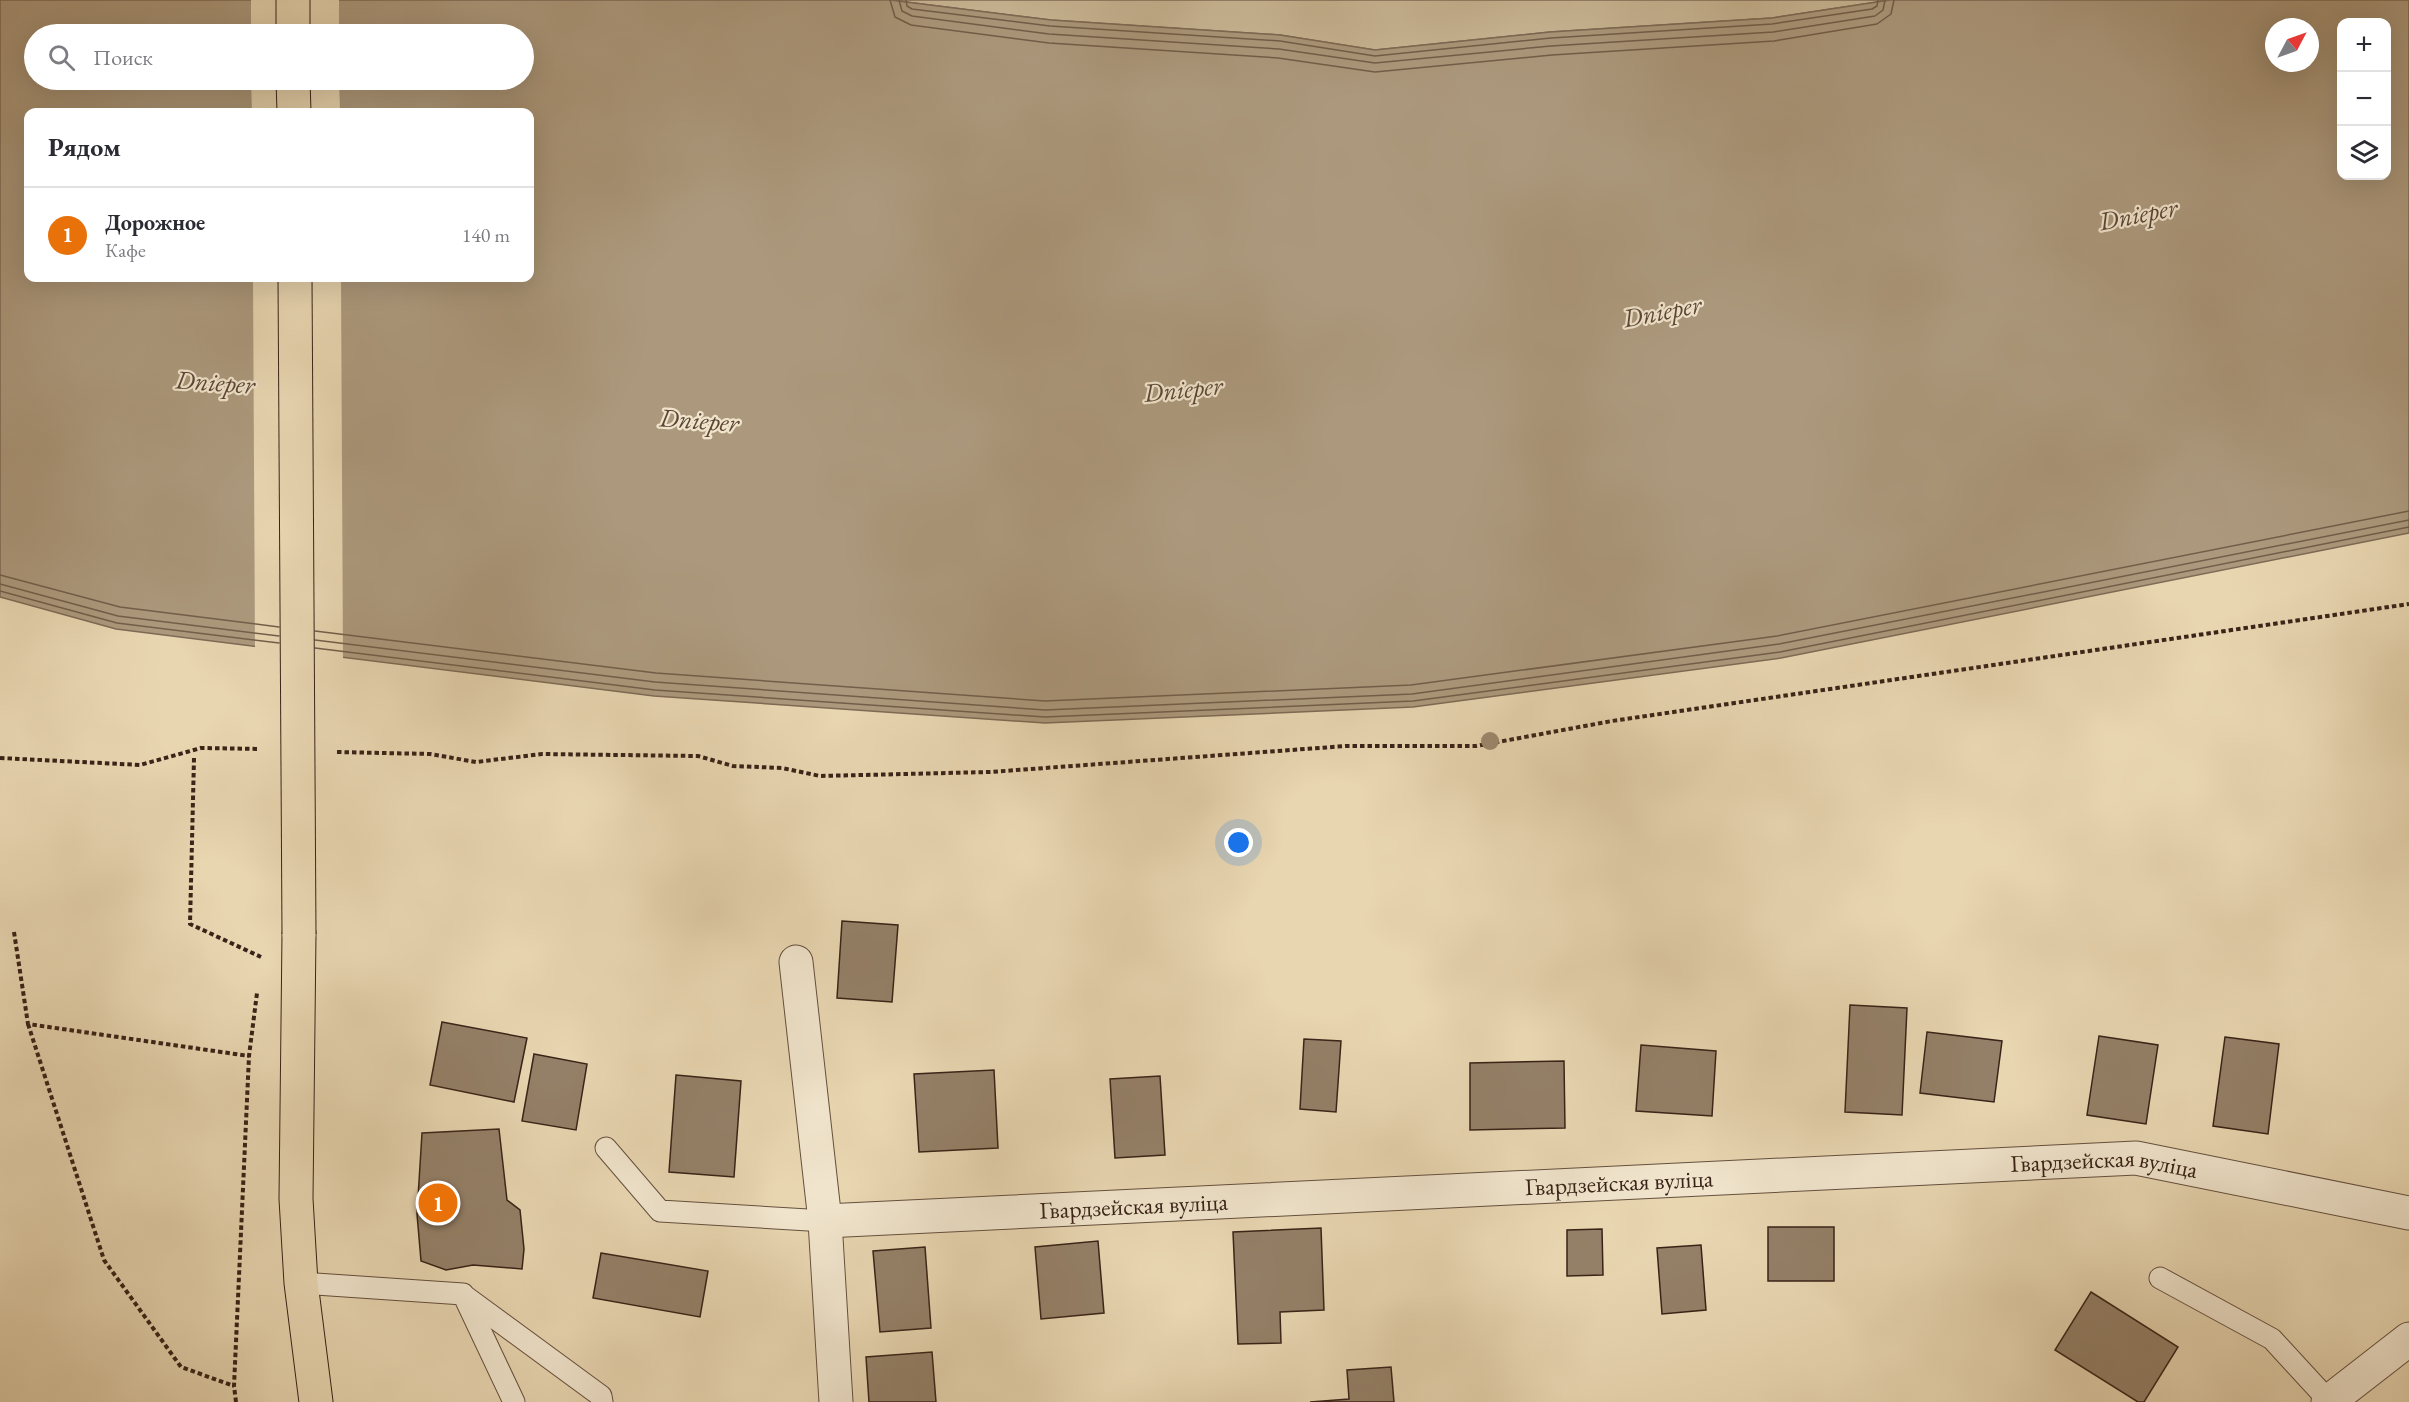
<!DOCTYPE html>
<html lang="ru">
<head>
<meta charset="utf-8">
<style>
	body { margin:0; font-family:"EB Garamond",serif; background:#f7f7f7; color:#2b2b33 }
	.controls { position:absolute; right:18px; top:18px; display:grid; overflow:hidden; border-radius:12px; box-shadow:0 6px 24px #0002 }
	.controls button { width:54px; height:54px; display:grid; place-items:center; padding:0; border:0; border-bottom:2px solid #e1e1e2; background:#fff; color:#2b2b33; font:30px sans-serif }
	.compass { position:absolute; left:2265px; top:18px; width:54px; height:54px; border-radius:50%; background:#fff; box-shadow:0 6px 24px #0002; rotate:49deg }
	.you { position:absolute; left:1239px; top:843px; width:21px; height:21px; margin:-15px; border:4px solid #fff; border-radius:50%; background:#1a73e8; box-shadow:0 0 0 9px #1a73e833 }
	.badge { display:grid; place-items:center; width:39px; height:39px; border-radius:50%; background:#2563eb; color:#fff; font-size:20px; font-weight:700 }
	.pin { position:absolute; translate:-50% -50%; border:3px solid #fff; box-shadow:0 2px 6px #0006 }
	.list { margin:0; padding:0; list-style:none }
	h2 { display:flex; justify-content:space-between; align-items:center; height:78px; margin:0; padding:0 24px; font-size:26px }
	h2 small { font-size:20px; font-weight:400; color:#7c7c81 }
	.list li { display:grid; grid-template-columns:39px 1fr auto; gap:18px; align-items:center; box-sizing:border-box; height:96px; padding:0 24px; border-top:2px solid #e1e1e2 }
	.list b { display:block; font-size:22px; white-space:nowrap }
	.list p { margin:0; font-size:20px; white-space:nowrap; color:#7c7c81 }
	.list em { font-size:20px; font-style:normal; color:#7c7c81 }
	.icon { flex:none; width:33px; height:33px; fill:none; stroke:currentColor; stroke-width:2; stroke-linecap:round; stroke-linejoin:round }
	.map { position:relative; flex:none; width:2409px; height:1402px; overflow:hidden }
	.search { position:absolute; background:#fff; box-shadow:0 6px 24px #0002; left:24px; top:24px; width:510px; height:66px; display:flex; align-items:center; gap:15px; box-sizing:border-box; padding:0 21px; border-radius:33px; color:#7c7c81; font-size:22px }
	.panel { position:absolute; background:#fff; box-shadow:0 6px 24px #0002; left:24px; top:108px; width:510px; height:174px; border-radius:12px }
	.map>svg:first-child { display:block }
	.green { fill:#cab897; stroke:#826e58; stroke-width:1.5 }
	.water { fill:#ac997d; stroke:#7e6a55; stroke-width:1.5; fill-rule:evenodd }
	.pier { fill:#e8d6b1 }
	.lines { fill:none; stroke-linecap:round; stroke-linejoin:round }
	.shore { stroke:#725e4a; stroke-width:1.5 }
	.building { fill:#948068; stroke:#392318; stroke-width:1.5 }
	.service-casing { stroke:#65503e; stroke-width:23 }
	.minor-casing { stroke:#65503e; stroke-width:35 }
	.primary-casing { stroke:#392318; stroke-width:35 }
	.path { stroke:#392318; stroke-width:4; stroke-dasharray:4.5 3; stroke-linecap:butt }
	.service { stroke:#f0e4cc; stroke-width:21 }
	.minor { stroke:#f0e4cc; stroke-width:33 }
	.primary { stroke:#e8d6b1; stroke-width:33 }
	.primary-bridge-casing { stroke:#392318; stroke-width:35; stroke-linecap:butt }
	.primary-bridge { stroke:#e8d6b1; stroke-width:33 }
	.tree { fill:#9c886e }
	.labels { text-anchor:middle; stroke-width:4.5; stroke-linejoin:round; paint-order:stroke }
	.street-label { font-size:24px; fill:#392318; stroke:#f0e4cc }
	.water-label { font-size:26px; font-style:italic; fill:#5c4636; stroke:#f0e4cc }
</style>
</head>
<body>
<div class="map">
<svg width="2409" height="1402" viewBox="0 0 2409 1402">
	<rect width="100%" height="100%" fill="#e8d6b1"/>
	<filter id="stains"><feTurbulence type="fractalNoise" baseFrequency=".00333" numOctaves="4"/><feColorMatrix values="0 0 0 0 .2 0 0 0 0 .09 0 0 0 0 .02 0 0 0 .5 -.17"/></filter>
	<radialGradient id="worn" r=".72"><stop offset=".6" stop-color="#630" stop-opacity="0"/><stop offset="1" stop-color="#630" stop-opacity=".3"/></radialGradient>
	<polygon class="green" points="890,0 1890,0 1772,18 1550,32 1375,50 1280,35 1051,20"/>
	<path class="water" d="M 0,0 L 890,0 L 1051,20 L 1280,35 L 1375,50 L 1550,32 L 1772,18 L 1890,0 L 2409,0 L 2409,533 L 1781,658 L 1413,707 L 1045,723 L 654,696 L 116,629 L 0,597 ZM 2342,22 L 2386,22 L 2386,176 L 2342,176 ZM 2274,27 L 2310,27 L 2310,63 L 2274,63 ZM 34,34 L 524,34 L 524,80 L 34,80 ZM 28,112 L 530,112 L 530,278 L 28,278 Z"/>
	<g class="pier">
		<rect x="251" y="0" width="88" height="34"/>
		<polygon points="251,80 339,80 340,112 252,112"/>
		<polygon points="253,278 341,278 343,660 255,649"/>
	</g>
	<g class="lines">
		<g class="shore">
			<polyline points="890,0 895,17 911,25 1049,43 1278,58 1375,72 1552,55 1774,41 1877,24 1891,14 1894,0"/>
			<polyline points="899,0 902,11 912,16 1049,34 1279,49 1375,63 1551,46 1773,32 1875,16 1883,10 1885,0"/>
			<polyline points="906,0 907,6 912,9 1050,26 1280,41 1375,56 1551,38 1772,24 1872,9 1877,6 1878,0"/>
			<polyline points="0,575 120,607 279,627"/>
			<polyline points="0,584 118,616 279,636"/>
			<polyline points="0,591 117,623 279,643"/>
			<polyline points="315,631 656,673 1045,701 1411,685 1777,636 2409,511"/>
			<polyline points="315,640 655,682 1045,710 1412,694 1779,644 2409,520"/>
			<polyline points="315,648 655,690 1045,717 1413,701 1780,652 2409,527"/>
		</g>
	</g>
	<g class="building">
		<polygon points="842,921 898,925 892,1002 837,998"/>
		<polygon points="1850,1005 1907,1008 1902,1115 1845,1112"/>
		<polygon points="442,1022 527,1038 514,1102 430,1085"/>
		<polygon points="1927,1032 2002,1041 1994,1102 1920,1093"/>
		<polygon points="2099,1036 2158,1045 2146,1124 2087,1115"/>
		<polygon points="2225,1037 2279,1044 2268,1134 2213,1126"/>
		<polygon points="1304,1039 1341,1041 1336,1112 1300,1109"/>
		<polygon points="1641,1045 1716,1051 1712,1116 1636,1111"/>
		<polygon points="534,1054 587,1064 576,1130 522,1121"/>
		<polygon points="1564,1061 1565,1128 1470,1130 1470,1063"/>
		<polygon points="994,1070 998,1148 919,1152 914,1074"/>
		<polygon points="676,1075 741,1081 734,1177 669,1172"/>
		<polygon points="1160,1076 1165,1155 1115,1158 1110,1079"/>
		<polygon points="499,1129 507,1200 520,1210 524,1249 522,1269 473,1265 446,1270 421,1261 417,1214 422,1133"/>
		<rect x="1768" y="1227" width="66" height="54"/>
		<polygon points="1321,1228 1324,1310 1280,1312 1281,1343 1238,1344 1233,1232"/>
		<polygon points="1602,1229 1603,1275 1567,1276 1567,1230"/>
		<polygon points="1098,1241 1104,1313 1041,1319 1035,1247"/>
		<polygon points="1701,1245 1706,1310 1662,1314 1657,1248"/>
		<polygon points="925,1247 931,1328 880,1332 873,1251"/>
		<polygon points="601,1253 708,1271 700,1317 593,1298"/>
		<polygon points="2091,1292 2178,1347 2144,1402 2138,1402 2055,1350"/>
		<polygon points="932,1352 936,1402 869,1402 866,1357"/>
		<polygon points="1391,1367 1394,1402 1310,1402 1349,1399 1347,1370"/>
	</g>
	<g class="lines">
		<g class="service-casing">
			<g id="service">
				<polyline points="606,1148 660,1211 825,1221"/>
				<polyline points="2160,1278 2272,1339 2329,1401"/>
				<polyline points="301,1283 463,1294 514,1402"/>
				<polyline points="466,1297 601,1396 602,1402"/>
			</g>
		</g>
		<g class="minor-casing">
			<g id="minor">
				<polyline points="796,962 825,1221 836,1402"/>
				<path id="s1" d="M 825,1221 L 2136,1158 L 2409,1213"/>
				<polyline points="2328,1402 2409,1339"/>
			</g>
		</g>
		<g class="primary-casing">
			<g id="primary">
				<polyline points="293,0 293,34"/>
				<polyline points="293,80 294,112"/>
				<polyline points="299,934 296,1199 301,1283 316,1402"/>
			</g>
		</g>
		<g class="path">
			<polyline points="337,752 430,754 476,762 542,754 698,756 733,766 782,768 820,776 990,772 1346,746 1476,746 1612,721 2409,604"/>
			<polyline points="0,758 140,765 201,748 260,749"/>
			<polyline points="194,758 190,924 261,957"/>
			<polyline points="14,932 28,1024 249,1056"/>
			<polyline points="28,1024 104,1260 181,1367 234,1386"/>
			<polyline points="236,1402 234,1386 249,1056 257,993"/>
		</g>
		<use href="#service" class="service"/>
		<use href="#minor" class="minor"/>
		<use href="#primary" class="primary"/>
		<g class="primary-bridge-casing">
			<polyline id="primary-bridge" points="295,278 299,934"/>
		</g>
		<use href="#primary-bridge" class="primary-bridge"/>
	</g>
	<circle class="tree" cx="1490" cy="741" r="9"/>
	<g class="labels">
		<g class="street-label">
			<text dy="8" stroke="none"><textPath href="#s1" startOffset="1281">Гвардзейская вуліца</textPath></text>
			<text dy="8" stroke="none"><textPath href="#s1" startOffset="795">Гвардзейская вуліца</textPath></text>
			<text dy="8" stroke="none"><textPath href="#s1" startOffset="309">Гвардзейская вуліца</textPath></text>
		</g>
		<g class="water-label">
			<text transform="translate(2138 214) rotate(-11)" y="9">Dnieper</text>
			<text transform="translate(1662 311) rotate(-11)" y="9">Dnieper</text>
			<text transform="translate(215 382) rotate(4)" y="9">Dnieper</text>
			<text transform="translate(1183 389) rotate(-6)" y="9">Dnieper</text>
			<text transform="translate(699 420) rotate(4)" y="9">Dnieper</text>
		</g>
	</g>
	<rect width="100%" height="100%" filter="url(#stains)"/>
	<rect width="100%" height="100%" fill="url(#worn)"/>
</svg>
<div class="controls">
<button>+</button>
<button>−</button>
<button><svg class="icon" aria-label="layers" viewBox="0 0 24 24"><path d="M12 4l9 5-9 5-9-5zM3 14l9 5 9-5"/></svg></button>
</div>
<svg class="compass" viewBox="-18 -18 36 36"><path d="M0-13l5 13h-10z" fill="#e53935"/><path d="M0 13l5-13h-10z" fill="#7c7c81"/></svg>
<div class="you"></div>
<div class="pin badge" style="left:438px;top:1203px;background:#e8710a">1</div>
<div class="search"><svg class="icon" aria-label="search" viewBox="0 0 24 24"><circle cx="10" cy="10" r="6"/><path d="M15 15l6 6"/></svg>Поиск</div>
<section class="panel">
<h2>Рядом<small></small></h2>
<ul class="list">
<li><span class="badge" style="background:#e8710a">1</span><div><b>Дорожное</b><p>Кафе</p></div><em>140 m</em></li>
</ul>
</section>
</div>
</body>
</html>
